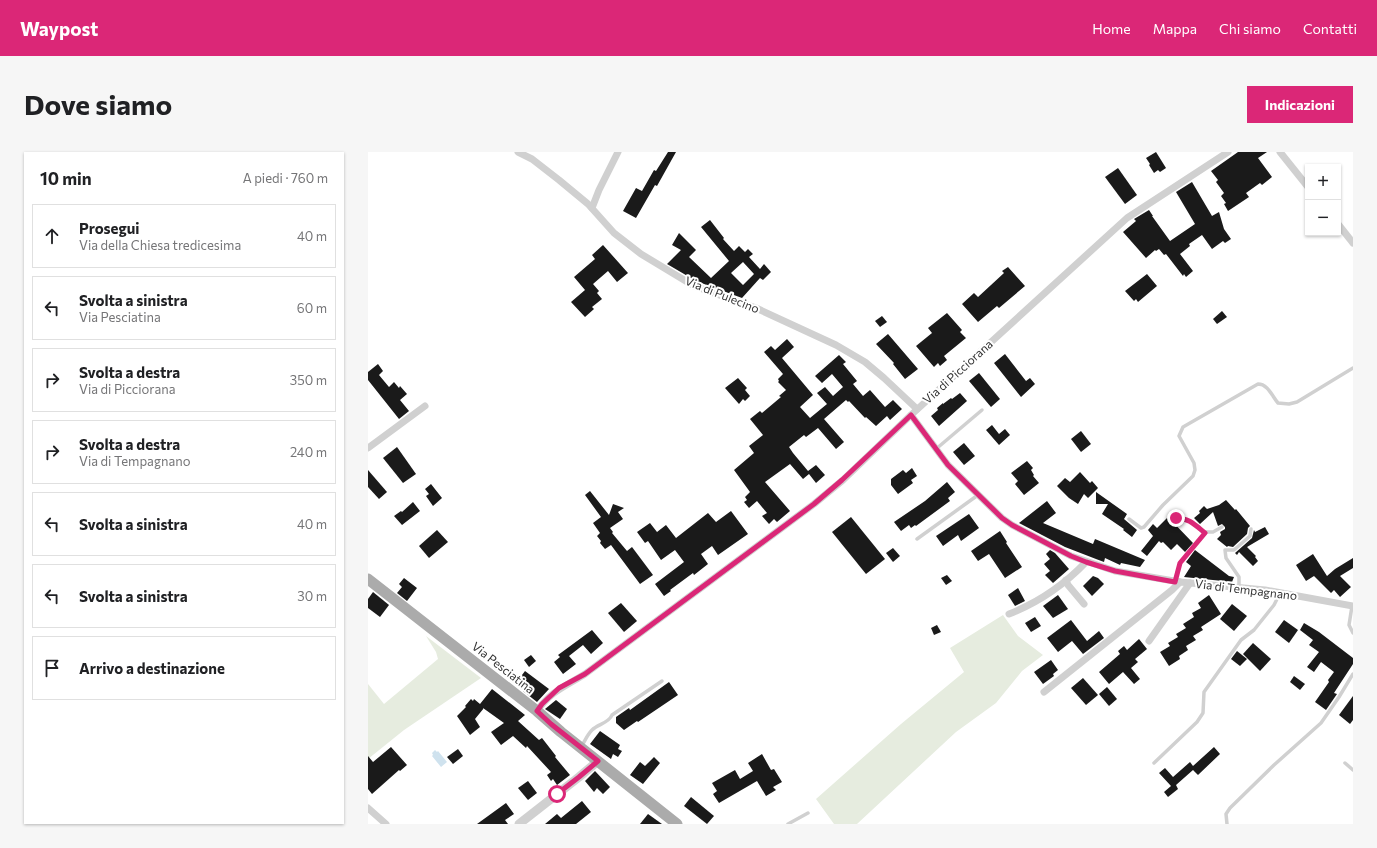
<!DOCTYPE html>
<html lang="it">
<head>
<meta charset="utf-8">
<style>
	body { margin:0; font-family:Commissioner,sans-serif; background:#f6f6f6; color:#202124 }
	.controls { position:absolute; right:12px; top:12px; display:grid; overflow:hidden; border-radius:0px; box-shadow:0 1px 3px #0004 }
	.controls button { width:36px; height:36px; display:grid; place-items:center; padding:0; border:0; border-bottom:1px solid #e0e0e0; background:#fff; color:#202124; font:20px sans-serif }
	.stop { position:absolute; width:12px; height:12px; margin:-9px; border:3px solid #db2777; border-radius:50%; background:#fff }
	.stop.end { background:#db2777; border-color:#fff; box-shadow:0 1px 4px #0008 }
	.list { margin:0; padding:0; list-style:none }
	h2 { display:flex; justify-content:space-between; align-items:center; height:52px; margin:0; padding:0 16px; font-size:17px }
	h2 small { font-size:13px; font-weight:400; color:#757577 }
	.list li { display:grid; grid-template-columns:26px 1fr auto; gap:12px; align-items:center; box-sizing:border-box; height:64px; margin:0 8px 8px; padding:0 8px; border:1px solid #e0e0e0; border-radius:0px }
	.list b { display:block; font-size:15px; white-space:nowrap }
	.list p { margin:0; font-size:13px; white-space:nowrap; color:#757577 }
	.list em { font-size:13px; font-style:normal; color:#757577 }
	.icon { flex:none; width:22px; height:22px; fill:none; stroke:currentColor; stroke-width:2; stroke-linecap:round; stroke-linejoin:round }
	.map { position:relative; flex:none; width:985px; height:672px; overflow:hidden; border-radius:0px }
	header { display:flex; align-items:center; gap:24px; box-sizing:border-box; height:56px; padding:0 20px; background:#db2777; color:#fff }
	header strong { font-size:19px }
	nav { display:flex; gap:22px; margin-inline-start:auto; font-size:14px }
	.intro { display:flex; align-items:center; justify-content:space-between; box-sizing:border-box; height:96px; padding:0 24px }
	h1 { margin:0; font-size:28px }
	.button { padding:10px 18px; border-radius:0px; background:#db2777; color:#fff; font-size:14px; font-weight:700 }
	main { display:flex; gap:24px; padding:0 24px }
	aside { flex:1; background:#fff; border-radius:0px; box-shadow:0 1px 3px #0004 }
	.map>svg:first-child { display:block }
	.green { fill:#e6ecdf }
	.water { fill:#cfe2ee }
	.building { fill:#1a1a1a; fill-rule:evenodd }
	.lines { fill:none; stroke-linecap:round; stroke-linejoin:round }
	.service { stroke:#d0d0d0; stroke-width:3.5 }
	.minor { stroke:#d0d0d0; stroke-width:7 }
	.tertiary { stroke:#d0d0d0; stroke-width:9 }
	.primary { stroke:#ababab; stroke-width:11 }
	.route { stroke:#db2777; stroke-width:5 }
	.labels { text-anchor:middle; stroke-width:4; stroke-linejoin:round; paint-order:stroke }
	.street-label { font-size:12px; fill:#333; stroke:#fff }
</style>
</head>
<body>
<header>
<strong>Waypost</strong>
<nav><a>Home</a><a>Mappa</a><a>Chi siamo</a><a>Contatti</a></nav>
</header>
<div class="intro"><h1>Dove siamo</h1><a class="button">Indicazioni</a></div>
<main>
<aside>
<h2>10 min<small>A piedi · 760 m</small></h2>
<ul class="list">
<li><svg class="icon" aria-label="ahead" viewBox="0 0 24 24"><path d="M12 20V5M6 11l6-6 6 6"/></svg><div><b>Prosegui</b><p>Via della Chiesa tredicesima</p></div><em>40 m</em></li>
<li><svg class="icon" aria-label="left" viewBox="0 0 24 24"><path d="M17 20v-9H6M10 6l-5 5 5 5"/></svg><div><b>Svolta a sinistra</b><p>Via Pesciatina</p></div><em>60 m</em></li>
<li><svg class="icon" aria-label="right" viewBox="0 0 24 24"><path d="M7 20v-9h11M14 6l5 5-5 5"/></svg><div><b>Svolta a destra</b><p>Via di Picciorana</p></div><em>350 m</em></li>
<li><svg class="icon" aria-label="right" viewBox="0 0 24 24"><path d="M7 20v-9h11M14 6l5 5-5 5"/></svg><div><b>Svolta a destra</b><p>Via di Tempagnano</p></div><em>240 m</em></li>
<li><svg class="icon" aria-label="left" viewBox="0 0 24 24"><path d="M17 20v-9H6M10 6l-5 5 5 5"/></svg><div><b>Svolta a sinistra</b></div><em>40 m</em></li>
<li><svg class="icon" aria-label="left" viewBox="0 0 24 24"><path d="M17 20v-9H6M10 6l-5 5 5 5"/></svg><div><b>Svolta a sinistra</b></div><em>30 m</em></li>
<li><svg class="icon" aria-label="arrive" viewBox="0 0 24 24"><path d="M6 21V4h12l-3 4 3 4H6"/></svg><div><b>Arrivo a destinazione</b></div></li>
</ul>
</aside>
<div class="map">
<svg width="985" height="672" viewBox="0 0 985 672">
	<rect width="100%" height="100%" fill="#fff"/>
	<g class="green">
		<polygon points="635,463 650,484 675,503 654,519 628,551 588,580 489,672 466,672 448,647 533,572 596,520 582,496"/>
		<polygon points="58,484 113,526 36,578 0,607 0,532 16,552 70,507 68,500"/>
	</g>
	<polygon class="water" points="67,598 69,600 70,599 79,610 73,615 64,604 65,603 64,601"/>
	<g class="building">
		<polygon points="300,0 308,0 289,34 287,33 268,66 255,59 268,36 274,39 286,18 288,19"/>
		<polygon points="788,0 798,16 792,20 790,18 786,21 781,13 782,12 778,6"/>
		<polygon points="870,0 899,0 890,6 904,25 894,33 892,31 878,41 881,45 860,59 856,52 858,51 853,44 856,41 848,30 850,28 843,19"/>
		<polygon points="750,16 769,43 757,52 737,25"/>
		<polygon points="824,30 844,64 851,60 856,77 863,87 857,91 855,89 844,97 834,83 821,92 822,94 812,102 825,119 818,125 816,122 815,124 798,102 796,103 791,97 788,99 787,98 778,106 755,80 768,69 766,67 781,58 785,64 784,64 802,89 827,72 808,40"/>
		<path d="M 342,68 L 356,86 L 355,87 L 366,99 L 371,94 L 377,100 L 380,97 L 385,102 L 381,105 L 392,117 L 396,112 L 403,120 L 395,128 L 392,126 L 374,146 L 328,129 L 299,112 L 313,98 L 304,93 L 311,81 L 328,98 L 321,105 L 343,126 L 361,109 L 333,75 ZM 375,110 L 386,122 L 375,133 L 363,121 Z"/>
		<polygon points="235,93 260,121 249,130 240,119 225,132 231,139 229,141 234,147 224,155 226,157 217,165 203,150 217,138 206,125 227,107 224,103"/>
		<polygon points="640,115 657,134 631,156 629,154 610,170 594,152 606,141 610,145 636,121 634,119"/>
		<polygon points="779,122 789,134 770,150 768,147 766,149 757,139"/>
		<polygon points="854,159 859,165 849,172 845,167"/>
		<polygon points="579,161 594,178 592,180 598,186 576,204 579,208 572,214 570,211 566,215 548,194 564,181 560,176"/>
		<polygon points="514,164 519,170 512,175 507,169"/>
		<polygon points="520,182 550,217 537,227 525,212 526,211 508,192"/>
		<polygon points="419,187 426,195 414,206 445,243 432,255 442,266 459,252 449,241 457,235 465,244 475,235 464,222 454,231 447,224 471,203 478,210 475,212 489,229 485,232 495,244 502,238 517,255 525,248 534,257 522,268 519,264 508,274 498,265 497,266 481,249 480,250 478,248 456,267 476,290 468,297 450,276 438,285 436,283 421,295 425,301 440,319 448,313 457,323 448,331 441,322 435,327 422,312 397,330 422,359 409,370 406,367 401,372 394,364 399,361 389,349 381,356 376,350 379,348 377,345 382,340 366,318 386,301 381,294 395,283 382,267 392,259 394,261 413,245 411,244 418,238 410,230 411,229 410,227 415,222 396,200 403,194 407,198"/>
		<polygon points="637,202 658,229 662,226 667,232 653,245 626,211"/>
		<polygon points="10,212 15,219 11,223 21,235 26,230 31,236 32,234 39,242 32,248 41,259 31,267 0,228 0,220"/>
		<polygon points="611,221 632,247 623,255 601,229"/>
		<polygon points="370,226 379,236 377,238 382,244 377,249 375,247 371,252 357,236"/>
		<polygon points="592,241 599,249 571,274 563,264 570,258 569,256 575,251 575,252 583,246 584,247"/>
		<polygon points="624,273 631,282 637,277 642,283 631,293 618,278"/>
		<polygon points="713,279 723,292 713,300 703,287"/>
		<polygon points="596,291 607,304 596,313 585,300"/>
		<polygon points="29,295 48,322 35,331 15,306"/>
		<polygon points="659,309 665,316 663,318 666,323 665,324 671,331 656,343 647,332 650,329 643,321"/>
		<polygon points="544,316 549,324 543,328 545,331 530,342 523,333 523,327 535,318 538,321"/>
		<polygon points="0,318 19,340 11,347 0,335"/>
		<polygon points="712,320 722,331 724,329 730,336 720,346 716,342 710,352 701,346 689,334 697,326 702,330"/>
		<polygon points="579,330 587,340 580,346 582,349 548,374 547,373 543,376 541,373 533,379 526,370 557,349"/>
		<polygon points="63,332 74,346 65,354 58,344 61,342 57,337"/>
		<polygon points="222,339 241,363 245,352 256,356 250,360 255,367 242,376 245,380 244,381 259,399 264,395 285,423 272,432 243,393 237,397 232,391 233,389 229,384 232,381 225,371 233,365 217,343"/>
		<polygon points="728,340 759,362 756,367 769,378 764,385 755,378 756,377 734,362 740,352 728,352"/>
		<polygon points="858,348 867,358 868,357 882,374 880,376 879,382 865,395 860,394 859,395 849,387 853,383 852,380 857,377 857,375 854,372 850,374 845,360 832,372 826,366 832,361 831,359 836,354 839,357 851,353"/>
		<polygon points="679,349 688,361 675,371 725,392 727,387 777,408 772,415 753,411 752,413 737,406 736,410 728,407 697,395 651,371"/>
		<polygon points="45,350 52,359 34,373 26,364 33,359 34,360"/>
		<polygon points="363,359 380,382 350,403 344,394 333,402 340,412 326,423 325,421 302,438 303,439 296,444 287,432 316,410 307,398 293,408 280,389 277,391 269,380 282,371 289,380 298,373 308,386 340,361 348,370"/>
		<polygon points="601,362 611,376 593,389 590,383 575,394 568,384"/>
		<polygon points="483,365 517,407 498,422 464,380"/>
		<polygon points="800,365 825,391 817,400 809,392 803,398 795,390 793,391 791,389 779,404 773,399 785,384 780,378 785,372 789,376"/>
		<polygon points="897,375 901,382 879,395 888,404 887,405 890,409 885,414 871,400 869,403 867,401 884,386 886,378 887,380"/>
		<polygon points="69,378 80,390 61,406 51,394"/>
		<polygon points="632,379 639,390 638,391 654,415 637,426 621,402 610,409 603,399"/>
		<polygon points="525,396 532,404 525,410 518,401"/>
		<polygon points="682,398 687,401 701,417 685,431 677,423 682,419 676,412 682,407 678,402"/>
		<polygon points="827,398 861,424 866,425 864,430 816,425 823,414 818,410"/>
		<polygon points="945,402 959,424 967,417 985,406 985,416 972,424 983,435 972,445 966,438 963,441 946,424 938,429 928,413"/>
		<polygon points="579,423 584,429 578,433 573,426"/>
		<polygon points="725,424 730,426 736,432 724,444 715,434"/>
		<polygon points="36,426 49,436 39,449 29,441 34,435 31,432"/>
		<polygon points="650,436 657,449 647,454 640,443"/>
		<polygon points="5,440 21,453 12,465 0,456 0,447"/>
		<polygon points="690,443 700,457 685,466 675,454"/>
		<polygon points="841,443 853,462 833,475 835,478 825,484 828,488 818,494 820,498 811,504 812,507 801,514 792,500 802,494 800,491 810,485 808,482 818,476 815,472 826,465 824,461 833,456 830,451"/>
		<polygon points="253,451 269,469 256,480 240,461"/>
		<polygon points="864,452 879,464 866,479 852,467"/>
		<polygon points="667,465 673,474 663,480 657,471"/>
		<polygon points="703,468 719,489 731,479 736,486 715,502 704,489 690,500 679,486"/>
		<polygon points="916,468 930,478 921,491 907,480"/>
		<polygon points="936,471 951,480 985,506 985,512 966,541 969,542 958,558 947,550 961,530 960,528 966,520 953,510 946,520 939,515 951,500 941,493 945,488 932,478"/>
		<polygon points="569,473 573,480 566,483 563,476"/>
		<polygon points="224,478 235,491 223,502 215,493 201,504 208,512 195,522 186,510 192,505 190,503"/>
		<polygon points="771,487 779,497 767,507 770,510 763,516 772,527 766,532 755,520 741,532 731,520 752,502 750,499 756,494 759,498"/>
		<polygon points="885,491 903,507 892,519 875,502"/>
		<polygon points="869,499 879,507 872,514 863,507"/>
		<polygon points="163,503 168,509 161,515 156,508"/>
		<polygon points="683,508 690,518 685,522 686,524 675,532 666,520"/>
		<polygon points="157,519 181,537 169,550 155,539 156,538 148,531"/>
		<polygon points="926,524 937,532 932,538 922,530"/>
		<polygon points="715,526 730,543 718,553 703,536"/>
		<polygon points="301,530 310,543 270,570 269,569 256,578 248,571 248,565 261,556 262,558"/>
		<polygon points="739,535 749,547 741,554 731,542"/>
		<polygon points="124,537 157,563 150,569 171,588 174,586 188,604 187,605 202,623 189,633 185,627 183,629 179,623 183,620 159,594 158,596 145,584 133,593 123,580 136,571 115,556 116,556 107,567 112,575 102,583 89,564 98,555 97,554 103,547 105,549 106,547 112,552"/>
		<polygon points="985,544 985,568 982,572 971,563"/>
		<polygon points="188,548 199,557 192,567 177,557"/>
		<polygon points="232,579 252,593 250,597 254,599 250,605 245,602 243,607 222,592"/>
		<polygon points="23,595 39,613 32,619 31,618 4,642 0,637 0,604 5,610"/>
		<polygon points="846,595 852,602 830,623 825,618 808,633 810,637 800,645 796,640 803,634 791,621 797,616 805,625 822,610 825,614"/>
		<polygon points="90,597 95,604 85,612 79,605"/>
		<polygon points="394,602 403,618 406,617 414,630 405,635 408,638 398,644 389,629 351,651 345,642 349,639 344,631 367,618 372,627 385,619 380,611"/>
		<polygon points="286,605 292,611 275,632 262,623 272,610 277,614"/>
		<polygon points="227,619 242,635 235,642 229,636 226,640 217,629"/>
		<polygon points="160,629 169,641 160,648 150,636"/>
		<polygon points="323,645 346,664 339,672 316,654"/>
		<polygon points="214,649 223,660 208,672 177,672 189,662 193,666"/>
		<polygon points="138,651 146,662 137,668 140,672 109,672"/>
		<polygon points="280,662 294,672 272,672"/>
	</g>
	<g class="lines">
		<g class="service">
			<polyline points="568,297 614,258"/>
			<path d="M 808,366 C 822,366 827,372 837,381"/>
			<path d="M 761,367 L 773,376 L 776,375 L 795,353 L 825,324 L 827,318 L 826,311 L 811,284 L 815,275 L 890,232 C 900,232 904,244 910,251 L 921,252 L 929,250 L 985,216"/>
			<polyline points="549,387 610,343"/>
			<polyline points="807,429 812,411 838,380 845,380 854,375"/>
			<polyline points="871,436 871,425 858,406 857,398 866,398 882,384 883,377"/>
			<polyline points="984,454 981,473 985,481"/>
			<path d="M 213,595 C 217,589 219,583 224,578 C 230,572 241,571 244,563 L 294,529"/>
			<polyline points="786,611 829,570 835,561 836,540 873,488 886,478 906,453 912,441"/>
			<polyline points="977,611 985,618"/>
			<polyline points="420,672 440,661"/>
			<polyline points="859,672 858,662 862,656 906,613 953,571 971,545 985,522"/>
		</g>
		<g class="minor">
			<polyline points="150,0 164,7 191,28 220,52 246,81 273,102 326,134 388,156 468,193 497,210 516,226 549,257"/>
			<polyline points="912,0 940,35"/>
			<polyline points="224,56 231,38 250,0"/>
			<polyline points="970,72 985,91"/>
			<polyline points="543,263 580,313 634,366 644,373 703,404 747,419 812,430 897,438 985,454"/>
			<polyline points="0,296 57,254"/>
			<polyline points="698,428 700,433 716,452"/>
			<path d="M 641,462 C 669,451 697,432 718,410"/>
			<polyline points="781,489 822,431"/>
			<polyline points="676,540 804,438 812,430"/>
			<path d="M 169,559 C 183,539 198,534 217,522 L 446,352 L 475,328 L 543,263 L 759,66 L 860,0"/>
			<polyline points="0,656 18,672"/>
		</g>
		<polyline class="tertiary" points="151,672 211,625 230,609"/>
		<polyline class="primary" points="0,427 169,559 193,580 309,672"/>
	</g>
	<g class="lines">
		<path class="route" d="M 189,642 L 211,625 L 230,609 L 183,572 L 169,559 L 174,552 L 191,536 L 217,522 L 446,352 L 474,328 L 543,263 L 580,313 L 634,366 L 644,373 L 703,404 L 718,410 L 747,419 L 807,430 L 812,411 L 837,381 C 827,373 821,366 808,366"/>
	</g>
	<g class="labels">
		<g class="street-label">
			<text transform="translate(354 143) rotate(22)" y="4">Via di Pulecino</text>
			<text transform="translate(590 220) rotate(-42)" y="4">Via di Picciorana</text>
			<text transform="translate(878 438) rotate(7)" y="4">Via di Tempagnano</text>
			<text transform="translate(135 516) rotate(38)" y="4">Via Pesciatina</text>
		</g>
	</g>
</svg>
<div class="controls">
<button>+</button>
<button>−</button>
</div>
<div class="stop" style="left:189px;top:642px"></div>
<div class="stop end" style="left:808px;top:366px"></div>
</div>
</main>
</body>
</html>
